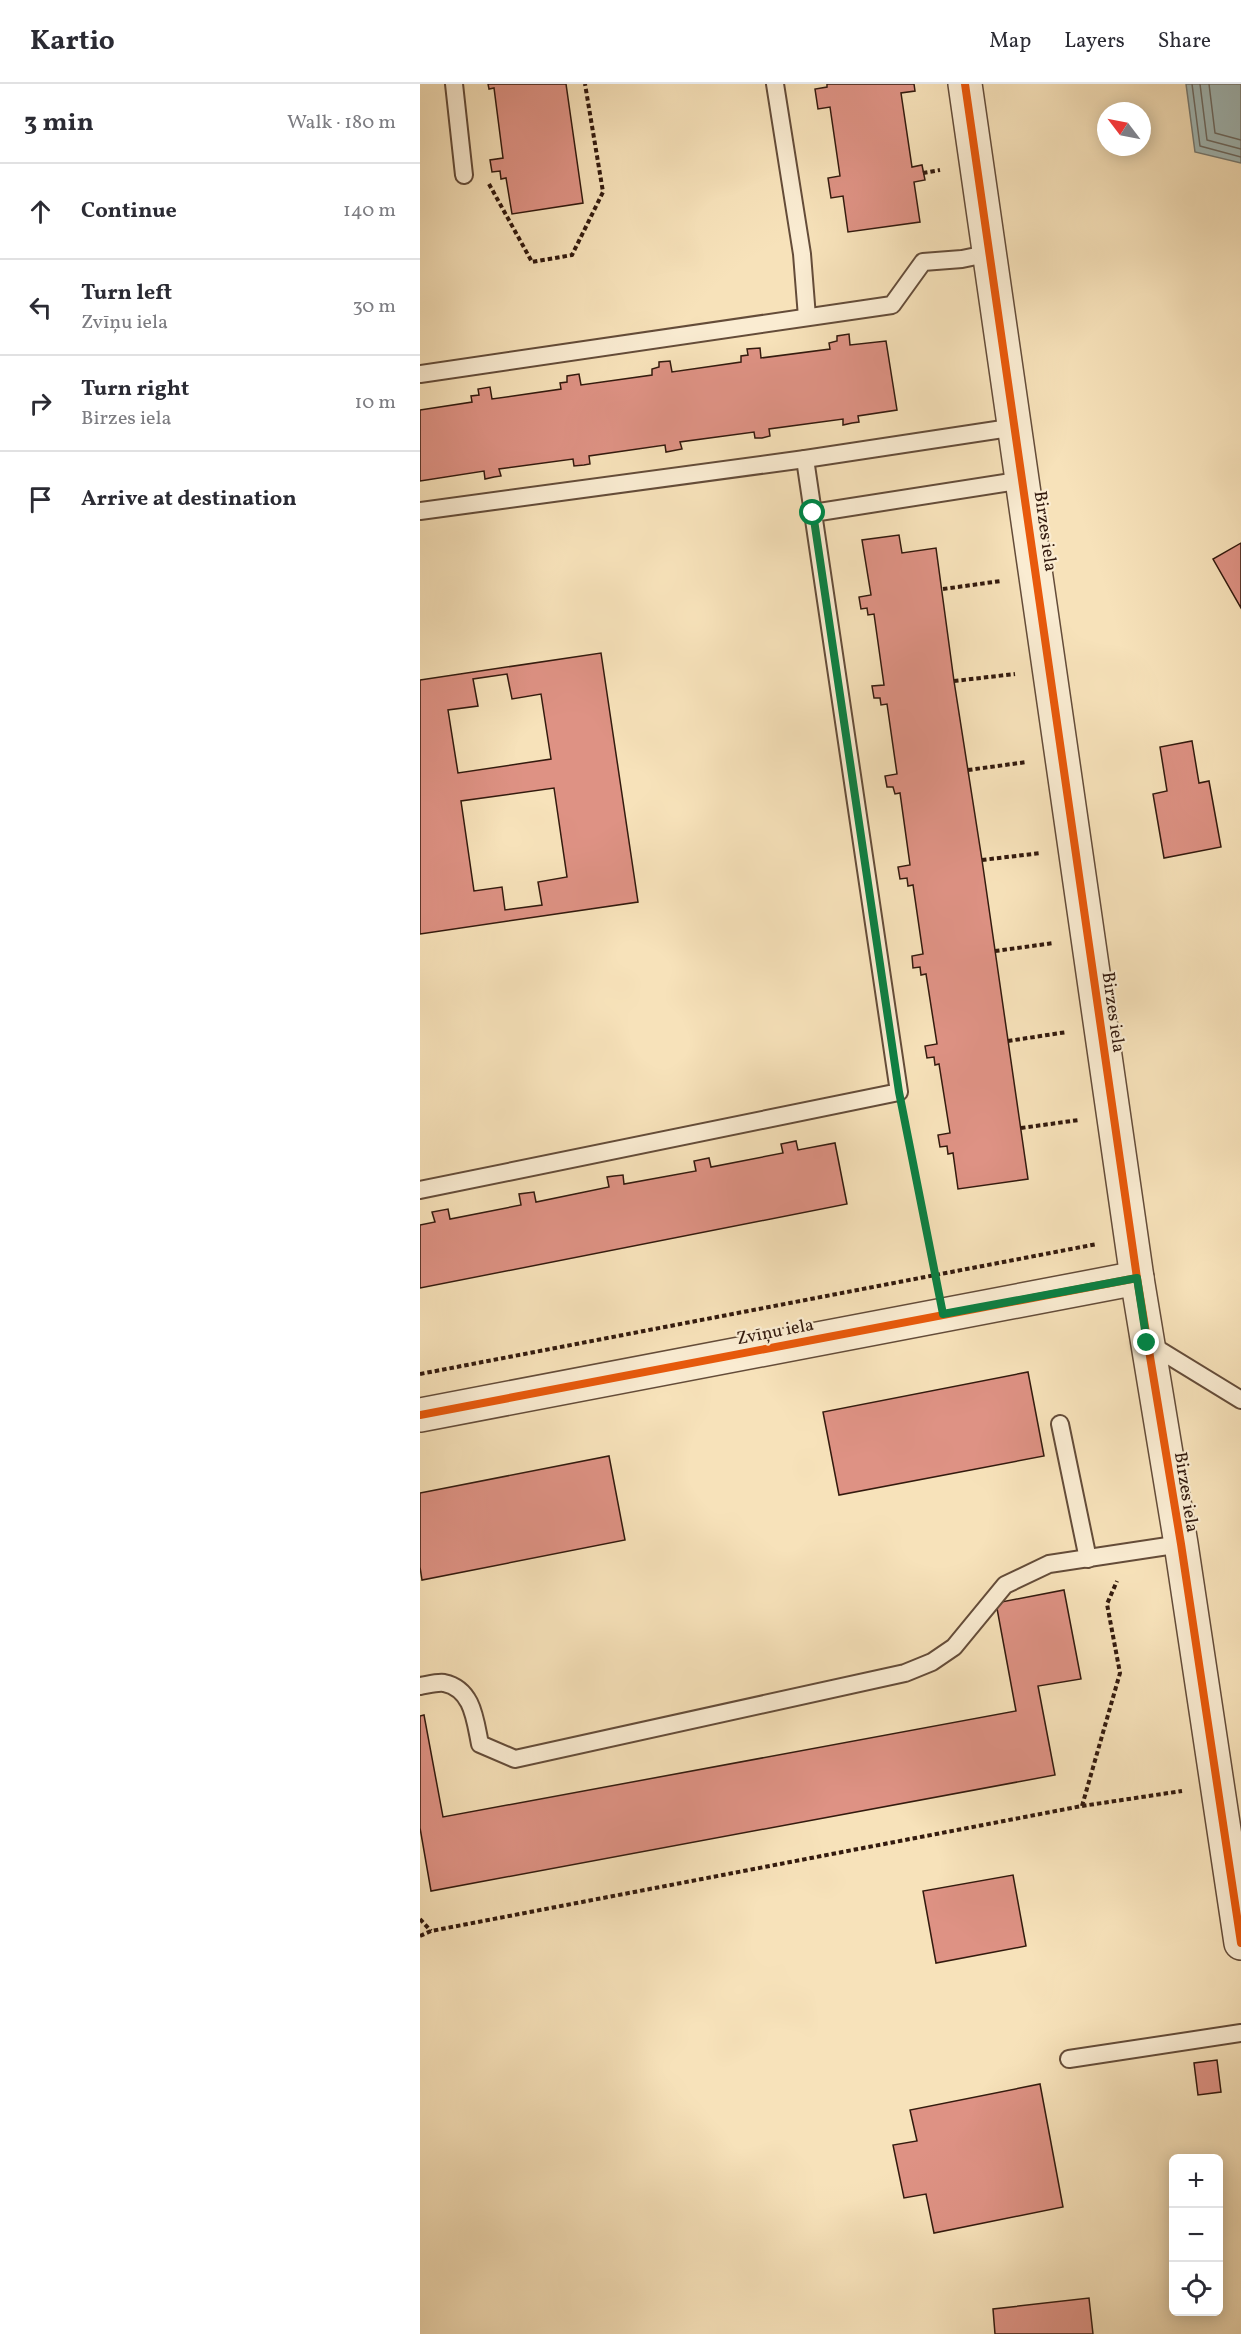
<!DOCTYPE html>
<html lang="en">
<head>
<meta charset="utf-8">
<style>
	body { margin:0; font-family:Vollkorn,serif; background:#f7f7f7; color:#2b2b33 }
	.controls { position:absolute; right:18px; bottom:18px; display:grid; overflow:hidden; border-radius:9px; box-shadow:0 3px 15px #0003 }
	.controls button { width:54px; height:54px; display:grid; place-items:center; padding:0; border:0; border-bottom:2px solid #e1e1e2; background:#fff; color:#2b2b33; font:30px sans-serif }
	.compass { position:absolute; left:677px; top:18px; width:54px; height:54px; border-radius:50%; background:#fff; box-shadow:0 3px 15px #0003; rotate:302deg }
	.stop { position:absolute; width:18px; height:18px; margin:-14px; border:4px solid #0b8043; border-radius:50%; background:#fff }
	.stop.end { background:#0b8043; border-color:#fff; box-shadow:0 2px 6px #0008 }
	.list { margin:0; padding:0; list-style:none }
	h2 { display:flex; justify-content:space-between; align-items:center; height:78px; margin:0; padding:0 24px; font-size:26px }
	h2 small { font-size:20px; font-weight:400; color:#7c7c81 }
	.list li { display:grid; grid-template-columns:39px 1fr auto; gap:18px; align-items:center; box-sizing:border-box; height:96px; padding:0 24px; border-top:2px solid #e1e1e2 }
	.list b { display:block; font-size:22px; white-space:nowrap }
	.list p { margin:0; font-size:20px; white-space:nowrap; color:#7c7c81 }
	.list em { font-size:20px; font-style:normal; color:#7c7c81 }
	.icon { flex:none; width:33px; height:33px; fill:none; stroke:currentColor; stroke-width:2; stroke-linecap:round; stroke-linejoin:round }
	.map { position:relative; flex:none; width:821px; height:2250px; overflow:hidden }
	header { display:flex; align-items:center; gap:36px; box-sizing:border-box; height:84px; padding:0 30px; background:#fff; border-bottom:2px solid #e1e1e2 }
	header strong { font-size:28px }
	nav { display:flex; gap:33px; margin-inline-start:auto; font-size:21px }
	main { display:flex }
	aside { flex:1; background:#fff }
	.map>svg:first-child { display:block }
	.water { fill:#a1bbba; stroke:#757b75; stroke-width:1.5 }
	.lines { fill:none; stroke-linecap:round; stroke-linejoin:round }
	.shore { stroke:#6a6a64; stroke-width:1.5 }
	.building { fill:#de9284; stroke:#331a0e; stroke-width:1.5; fill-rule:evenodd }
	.service-casing { stroke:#644c39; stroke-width:20 }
	.minor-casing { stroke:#644c39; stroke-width:36 }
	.path { stroke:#331a0e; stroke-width:4; stroke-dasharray:4.5 3; stroke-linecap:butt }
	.service { stroke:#faecd2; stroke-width:16 }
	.minor { stroke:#faecd2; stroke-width:33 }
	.cycleway-casing { stroke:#faecd2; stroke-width:11 }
	.cycleway { stroke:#e8590c; stroke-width:8 }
	.route { stroke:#0b8043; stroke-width:8 }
	.labels { text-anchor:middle; stroke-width:4.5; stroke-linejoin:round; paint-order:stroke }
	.street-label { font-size:18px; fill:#331a0e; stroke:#faecd2 }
</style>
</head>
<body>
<header>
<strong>Kartio</strong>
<nav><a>Map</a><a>Layers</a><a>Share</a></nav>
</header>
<main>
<aside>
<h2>3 min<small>Walk · 180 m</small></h2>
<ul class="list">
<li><svg class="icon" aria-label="ahead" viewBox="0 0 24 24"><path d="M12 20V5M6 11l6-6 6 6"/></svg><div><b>Continue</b></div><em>140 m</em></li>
<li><svg class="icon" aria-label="left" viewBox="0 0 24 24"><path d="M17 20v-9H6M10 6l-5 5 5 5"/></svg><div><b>Turn left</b><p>Zvīņu iela</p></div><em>30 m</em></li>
<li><svg class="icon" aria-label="right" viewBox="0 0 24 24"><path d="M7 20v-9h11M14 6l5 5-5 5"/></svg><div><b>Turn right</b><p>Birzes iela</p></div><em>10 m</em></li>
<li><svg class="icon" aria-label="arrive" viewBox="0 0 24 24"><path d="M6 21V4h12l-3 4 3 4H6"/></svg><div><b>Arrive at destination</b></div></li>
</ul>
</aside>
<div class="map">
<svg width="821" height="2250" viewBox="0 0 821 2250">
	<rect width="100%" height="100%" fill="#f7e2ba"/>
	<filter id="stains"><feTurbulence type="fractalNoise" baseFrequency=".00333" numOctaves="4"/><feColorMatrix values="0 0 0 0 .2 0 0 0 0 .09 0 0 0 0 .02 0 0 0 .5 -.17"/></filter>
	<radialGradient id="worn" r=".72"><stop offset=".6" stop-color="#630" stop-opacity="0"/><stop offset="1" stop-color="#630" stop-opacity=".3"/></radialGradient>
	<polygon class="water" points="766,0 821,0 821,79 775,68"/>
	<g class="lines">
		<g class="shore">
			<polyline points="772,0 780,62 821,73"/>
			<polyline points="780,0 787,56 821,65"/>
			<polyline points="789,0 795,49 821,56"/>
		</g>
	</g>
	<g class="building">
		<polygon points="68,0 146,0 163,119 92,130 86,94 81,95 80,87 72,88 70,76 83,74 74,4 69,5"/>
		<polygon points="407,0 494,0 495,7 481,9 492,83 502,81 505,96 494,98 500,138 428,148 423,112 411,114 408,94 420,92 410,23 398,25 395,5 407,3"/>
		<polygon points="429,250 430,261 466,257 477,326 438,332 439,338 432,339 423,341 423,335 349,345 350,352 342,354 335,354 334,348 260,358 262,365 246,368 245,361 169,372 170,380 164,381 154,382 153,375 79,385 81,392 74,393 65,395 64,387 0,397 0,326 52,318 51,312 59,311 58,305 70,303 72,315 141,305 140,299 147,298 147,292 159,290 161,301 232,291 232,285 239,283 239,278 250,277 252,288 321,278 321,272 328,271 327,265 340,264 341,274 410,265 409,259 417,257 417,252"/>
		<polygon points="479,451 482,469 516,464 534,597 562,776 608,1095 538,1105 533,1069 528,1070 527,1062 520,1063 518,1051 530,1049 519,980 515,981 514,973 507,974 505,962 517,960 506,890 501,891 500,883 493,884 492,872 503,870 493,801 488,802 487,794 480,795 478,783 490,781 480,709 475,710 473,703 467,703 465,692 477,690 467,620 461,621 460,614 454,614 452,602 464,601 454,530 448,531 447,524 441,525 439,513 451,511 442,456"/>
		<polygon points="821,459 821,524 793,475"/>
		<path d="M 181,569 L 218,818 L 0,850 L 0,596 ZM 87,590 L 92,615 L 121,610 L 131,675 L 38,689 L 28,626 L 58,622 L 53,595 ZM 134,704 L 147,793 L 118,798 L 122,821 L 85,826 L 82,803 L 54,807 L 41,717 Z"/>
		<polygon points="772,657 779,699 789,697 801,763 744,774 733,710 747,707 740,663"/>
		<polygon points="376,1057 378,1066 415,1059 427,1120 0,1204 0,1141 15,1138 12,1128 28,1125 30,1135 101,1121 99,1110 114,1108 116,1118 189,1103 187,1093 194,1092 203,1091 204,1100 276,1087 274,1077 289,1074 291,1083 363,1069 361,1060"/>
		<polygon points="608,1288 624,1372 419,1411 403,1328"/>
		<polygon points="189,1372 205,1456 2,1496 0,1483 0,1409"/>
		<polygon points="644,1506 661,1595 618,1602 635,1691 11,1807 0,1744 0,1632 4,1631 23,1733 596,1627 576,1519"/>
		<polygon points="593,1791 606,1862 516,1879 503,1807"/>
		<polygon points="797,1976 801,2008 778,2011 774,1979"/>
		<polygon points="620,2000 643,2123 514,2149 506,2110 484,2114 473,2061 497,2057 490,2026"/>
		<polygon points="669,2214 673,2250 575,2250 573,2225"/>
	</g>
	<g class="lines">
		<g class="service-casing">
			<g id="service">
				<polyline points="34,0 44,91"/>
				<polyline points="355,0 382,170 387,233"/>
				<polyline points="0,290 472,221 503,178 542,175 571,169"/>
				<polyline points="0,427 385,375 596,343"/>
				<polyline points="393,429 603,396"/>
				<polyline points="0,1106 479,1008 385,375"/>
				<polyline points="728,1259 821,1316"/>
				<polyline points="640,1340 668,1475"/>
				<path d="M 0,1602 C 7,1601 17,1598 24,1599 C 53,1605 55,1636 60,1660 L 95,1675 L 485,1589 L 512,1578 L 534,1563 L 585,1501 L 629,1480 L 761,1460"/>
				<polyline points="649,1975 821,1949"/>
			</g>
		</g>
		<g class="minor-casing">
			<g id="minor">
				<polyline points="545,0 717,1194 761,1460 821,1859"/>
				<polyline points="0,1331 717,1194"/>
			</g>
		</g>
		<g class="path">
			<polyline points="503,89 520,86"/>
			<polyline points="69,100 112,178 152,171 183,108 165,0"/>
			<polyline points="523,505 581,497"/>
			<polyline points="534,597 595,590"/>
			<polyline points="548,686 607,678"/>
			<polyline points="562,776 621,769"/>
			<polyline points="575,867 634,859"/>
			<polyline points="588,957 647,948"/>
			<polyline points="484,1035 516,1192"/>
			<polyline points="601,1044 659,1036"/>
			<polyline points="0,1290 677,1160"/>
			<polyline points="662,1722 700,1589 687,1520 697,1497"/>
			<polyline points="0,1835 11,1847"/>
			<polyline points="0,1852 11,1847 662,1722 762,1707"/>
		</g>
		<use href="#service" class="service"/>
		<use href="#minor" class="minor"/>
		<g class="cycleway-casing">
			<g id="cycleway">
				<polyline points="545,0 717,1194 761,1460 821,1859"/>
				<polyline points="0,1331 717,1194"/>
			</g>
		</g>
		<use href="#cycleway" class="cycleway"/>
	</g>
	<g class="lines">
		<polyline class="route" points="393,429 479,1008 523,1230 717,1194 727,1259"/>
	</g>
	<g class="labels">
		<g class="street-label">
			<text transform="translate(626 447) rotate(82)" y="6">Birzes iela</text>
			<text transform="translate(694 928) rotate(82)" y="6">Birzes iela</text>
			<text transform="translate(355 1247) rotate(-11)" y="6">Zvīņu iela</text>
			<text transform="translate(767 1408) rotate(81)" y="6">Birzes iela</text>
		</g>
	</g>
	<rect width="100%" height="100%" filter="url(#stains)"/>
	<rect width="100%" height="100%" fill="url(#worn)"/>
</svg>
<div class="controls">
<button>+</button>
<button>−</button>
<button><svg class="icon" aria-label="locate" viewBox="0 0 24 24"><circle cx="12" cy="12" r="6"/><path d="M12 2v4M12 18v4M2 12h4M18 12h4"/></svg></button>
</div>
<svg class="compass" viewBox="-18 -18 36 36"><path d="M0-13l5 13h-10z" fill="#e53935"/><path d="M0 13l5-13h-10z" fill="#7c7c81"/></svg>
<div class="stop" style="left:393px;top:429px"></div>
<div class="stop end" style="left:727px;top:1259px"></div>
</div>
</main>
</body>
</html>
